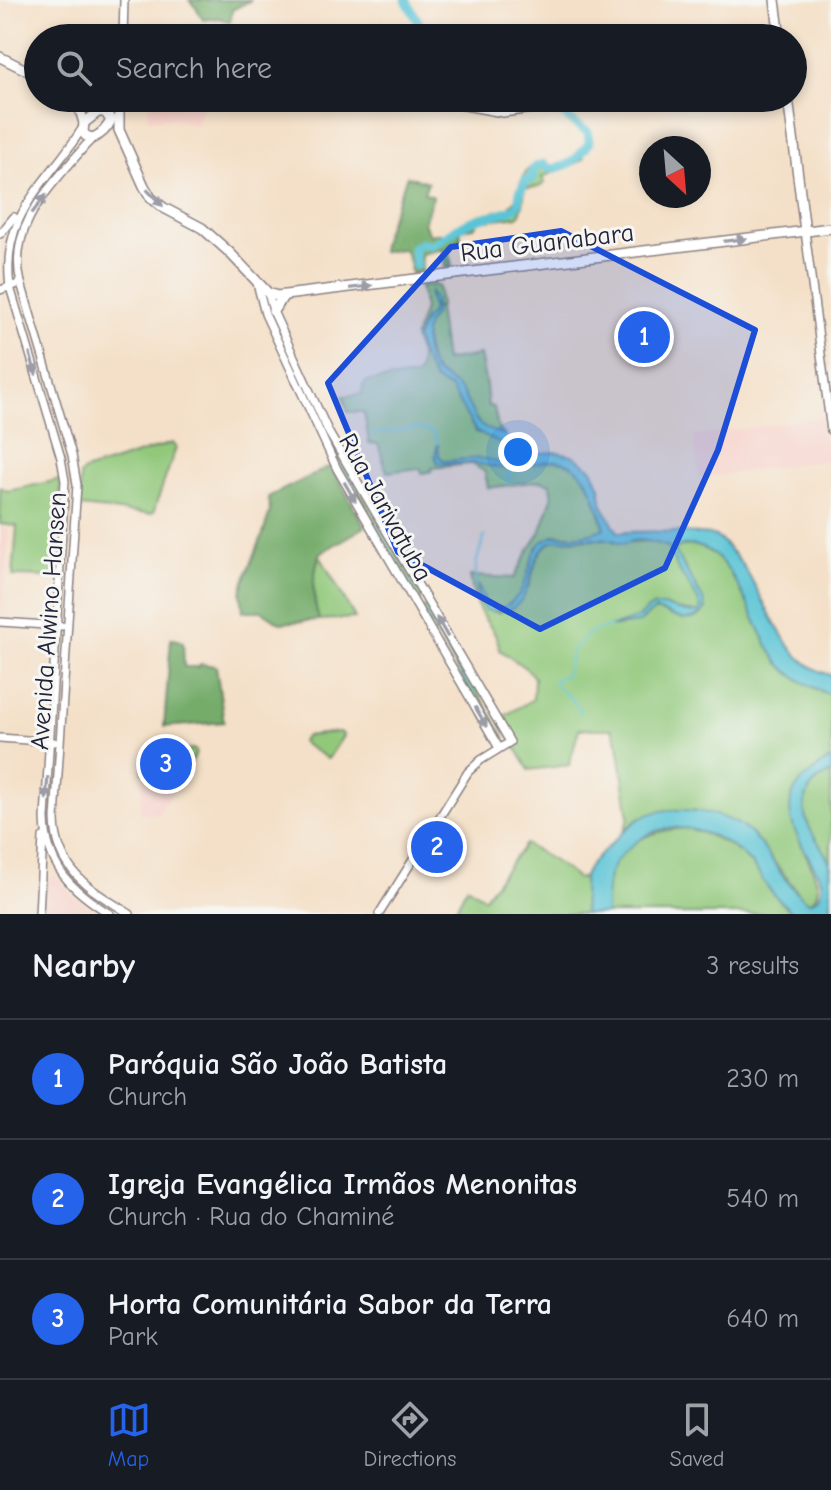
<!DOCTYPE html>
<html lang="en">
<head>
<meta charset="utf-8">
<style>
	body { margin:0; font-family:"Comic Neue",sans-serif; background:#242831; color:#f1f3f6 }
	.compass { position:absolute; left:639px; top:136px; width:72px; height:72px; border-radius:50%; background:#171b24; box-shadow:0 4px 12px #0003; rotate:154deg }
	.you { position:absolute; left:518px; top:452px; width:28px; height:28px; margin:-20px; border:6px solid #fff; border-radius:50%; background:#1a73e8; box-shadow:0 0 0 12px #1a73e833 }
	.badge { display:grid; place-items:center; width:52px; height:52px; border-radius:50%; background:#2563eb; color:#fff; font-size:26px; font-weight:700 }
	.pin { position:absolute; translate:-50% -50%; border:4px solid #fff; box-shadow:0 2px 8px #0006 }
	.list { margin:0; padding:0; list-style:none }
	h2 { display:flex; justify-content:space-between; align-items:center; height:104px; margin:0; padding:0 32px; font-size:34px }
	h2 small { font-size:26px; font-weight:400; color:#9ea1a6 }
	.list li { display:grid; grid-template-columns:52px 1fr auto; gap:24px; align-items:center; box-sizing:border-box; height:120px; padding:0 32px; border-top:2px solid #363941 }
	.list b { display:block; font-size:30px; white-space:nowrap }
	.list p { margin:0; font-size:26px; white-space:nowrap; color:#9ea1a6 }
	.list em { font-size:26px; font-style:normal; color:#9ea1a6 }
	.icon { flex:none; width:44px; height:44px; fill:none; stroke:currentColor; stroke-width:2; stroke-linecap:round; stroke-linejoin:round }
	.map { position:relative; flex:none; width:831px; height:914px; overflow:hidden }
	.search { position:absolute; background:#171b24; box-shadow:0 4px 12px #0003; left:24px; right:24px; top:24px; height:88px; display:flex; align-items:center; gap:20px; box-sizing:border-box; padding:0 28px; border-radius:44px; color:#9ea1a6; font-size:30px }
	.sheet { height:464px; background:#171b24 }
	nav { display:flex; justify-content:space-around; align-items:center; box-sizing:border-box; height:112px; border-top:2px solid #363941; background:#171b24; font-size:22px; color:#9ea1a6 }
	nav a { display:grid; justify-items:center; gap:4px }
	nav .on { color:#2563eb }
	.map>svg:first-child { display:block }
	.built { fill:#f7d1c9 }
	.green { fill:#91c87a; stroke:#5a755a; stroke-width:2 }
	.forest { fill:#74ac6a; stroke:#4b6752; stroke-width:2 }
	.water { fill:#5ac4d6; stroke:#3e7388; stroke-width:2 }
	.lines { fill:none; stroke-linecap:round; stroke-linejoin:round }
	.stream { stroke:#5ac4d6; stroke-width:2 }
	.river { stroke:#5ac4d6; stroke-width:9 }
	.minor-casing { stroke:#8b8182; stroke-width:10 }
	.major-casing { stroke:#8b8182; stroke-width:12 }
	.minor { stroke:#fff; stroke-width:7 }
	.major { stroke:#fff; stroke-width:9 }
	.oneway { fill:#9c9ca7 }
	.marked { fill:#1d4ed8; fill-opacity:0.2; stroke:#1d4ed8; stroke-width:6; stroke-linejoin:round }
	.labels { text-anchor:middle; stroke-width:6; stroke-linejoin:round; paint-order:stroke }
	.street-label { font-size:26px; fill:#22223b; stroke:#f6f6f2 }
</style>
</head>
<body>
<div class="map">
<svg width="831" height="914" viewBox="0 0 831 914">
	<rect width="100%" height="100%" fill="#f6f6f2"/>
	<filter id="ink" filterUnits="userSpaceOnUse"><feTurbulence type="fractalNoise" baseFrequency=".0125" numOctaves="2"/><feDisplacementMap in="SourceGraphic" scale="16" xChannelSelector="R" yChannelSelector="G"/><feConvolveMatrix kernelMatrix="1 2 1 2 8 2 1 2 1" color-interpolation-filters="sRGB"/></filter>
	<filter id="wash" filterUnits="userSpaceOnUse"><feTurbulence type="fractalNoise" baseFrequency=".006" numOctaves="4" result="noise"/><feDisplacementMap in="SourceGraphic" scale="32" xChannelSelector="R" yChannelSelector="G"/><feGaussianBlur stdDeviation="1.8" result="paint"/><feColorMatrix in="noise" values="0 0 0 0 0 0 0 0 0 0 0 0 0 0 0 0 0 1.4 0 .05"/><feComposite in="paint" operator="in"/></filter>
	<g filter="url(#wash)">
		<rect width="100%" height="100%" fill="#f4e0c8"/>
		<g class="built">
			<polygon points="125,98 206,98 195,125 174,118 148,118 149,101 125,100"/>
			<polygon points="822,417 828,460 699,478 693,436"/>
			<polygon points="0,527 9,527 2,618 0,618"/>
			<polygon points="143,772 157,773 176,786 158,814 140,813"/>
			<polygon points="55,877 74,896 98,913 97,914 43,914 44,881"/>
		</g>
		<g class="green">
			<path d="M 578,155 L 584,158 L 577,163 L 542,177 L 545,183 L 539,187 L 525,188 L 523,205 L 519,216 L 479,221 L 474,227 L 460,229 L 458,225 L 479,215 L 508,208 L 515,201 C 517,189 526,163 540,163 C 543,163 551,166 553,167 L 570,161 Z"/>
			<path d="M 438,285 L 440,307 L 438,308 L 445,361 L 480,355 L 486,386 L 488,406 L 494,407 L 498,429 L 505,435 L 484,429 L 477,424 L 447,379 L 438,375 L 431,366 L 423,332 L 436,307 L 429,299 L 432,306 L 431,313 L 425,318 L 416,339 L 423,358 L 434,380 L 451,389 L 476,432 L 502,444 L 513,457 L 510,464 C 501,465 493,460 484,459 C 471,458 457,460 444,461 L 439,456 L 438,448 L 435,455 L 443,464 L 473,463 L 508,469 L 520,462 C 532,466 539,462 551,461 C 589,459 595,500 605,529 L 586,535 L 554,535 L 537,547 L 527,581 L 518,596 L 506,607 L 498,609 L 486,604 L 479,588 L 485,610 L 499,613 L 529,586 L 536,562 L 541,550 L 554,540 L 608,539 L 618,543 L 648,541 L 669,547 L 693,592 L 698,598 L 701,607 L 699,612 C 686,615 675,607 661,606 C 645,605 645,615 634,620 C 627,622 622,623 616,626 L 638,623 L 655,610 C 675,614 680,625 702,614 L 704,601 L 675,551 L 678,547 C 732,530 753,633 779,663 C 794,678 812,688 831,695 L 831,759 L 800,782 C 801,800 798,824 801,842 C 805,859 831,891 809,902 L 802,897 L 754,837 L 735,823 L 694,810 L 641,817 L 624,830 L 629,817 L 618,744 L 612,729 L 579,729 L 569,765 L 529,770 L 499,719 L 533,699 L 534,678 L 528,670 L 500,650 C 496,630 491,630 482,615 C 475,603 472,589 470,576 L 514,578 L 530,548 L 540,533 L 552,498 L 550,484 L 541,481 L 488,488 L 485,472 L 472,464 L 432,468 L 432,471 L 422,473 L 420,468 L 387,472 L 378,444 L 369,443 L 364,412 L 348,412 L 343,396 L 362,394 L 363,385 L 368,381 L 416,376 L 419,371 L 420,355 L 414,338 L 424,309 L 420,286 Z"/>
			<polygon points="319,419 422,597 420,601 417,601 350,486 317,420"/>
			<polygon points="172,443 176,448 153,513 149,514 80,507 80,476 84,471"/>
			<polygon points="58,480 61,481 55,577 13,576 17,526 0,524 0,487 8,491"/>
			<path d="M 319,554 L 355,618 L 319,620 C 311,590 312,585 319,554 Z"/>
			<polygon points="425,607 428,608 505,738 503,742 499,742 422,610"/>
			<polygon points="339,732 342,733 343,736 328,759 305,745 302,741 306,736"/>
			<polygon points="193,749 196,751 195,756 176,786 157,773 143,772 144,756 147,752 151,750 172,752"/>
			<path d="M 831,773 L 831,865 C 812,835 781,793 831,773 Z"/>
			<path d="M 688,828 C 712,835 737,846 753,866 C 768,883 776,900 795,914 L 606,914 C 606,903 604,891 607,881 C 618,842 651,830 688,828 Z"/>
			<polygon points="525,844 554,861 578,879 584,877 584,914 453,914 467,886 484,898"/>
		</g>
		<g class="forest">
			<polygon points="189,0 251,0 232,10 230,22 219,18 203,20 197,9"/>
			<polygon points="407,176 428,182 424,193 433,196 424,223 429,234 445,233 458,225 460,226 461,241 449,246 452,268 445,268 443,249 421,254 422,271 411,274 410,264 404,249 381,252 384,235"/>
			<path d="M 331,466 L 365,527 L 319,554 C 312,583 311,592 319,620 L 280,623 L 262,611 L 243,611 L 241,593 L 244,581 L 263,534 L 270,511 L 268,497 Z"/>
			<polygon points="171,638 183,642 184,667 199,667 200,664 216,666 224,722 164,727"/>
		</g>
		<g class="water">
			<path d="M 430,292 L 435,301 L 434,315 C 419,326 424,358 435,372 C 442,379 453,382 460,390 C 464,394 466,401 469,406 C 480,429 481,428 505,435 L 509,444 L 522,454 L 558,452 L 572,455 L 592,469 L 600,487 L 603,507 L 618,532 C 644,532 671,530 698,534 C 703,535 711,534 716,537 C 721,539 726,546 729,549 C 766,585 776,662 831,675 L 831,695 C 812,687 794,679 779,663 C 753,633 732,530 678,547 L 675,551 L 704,601 L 706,609 C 689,630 674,614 655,610 L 638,623 L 610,627 C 618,624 627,623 634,619 C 646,615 645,605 662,606 C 675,607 686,615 699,612 L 701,608 C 694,586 674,571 669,547 C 655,543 639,536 625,544 C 619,543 613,540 607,539 C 599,537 557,539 551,542 C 521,558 541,621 485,610 L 478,598 L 477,583 L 486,604 L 498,609 C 535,598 523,554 545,540 C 556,533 569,537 581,535 C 590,534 598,531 605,528 C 596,500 588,459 551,461 C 539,462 531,466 520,463 L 508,469 L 473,463 L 443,464 L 437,462 L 435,455 L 438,444 L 439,456 L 444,461 C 457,460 471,458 484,459 C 494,460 501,465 510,464 L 513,457 L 502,444 L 476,432 L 451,389 L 434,380 L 423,358 L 416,339 L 425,318 L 431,313 L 432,306 L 429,299 Z"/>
			<path d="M 831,759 L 831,773 C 821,777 812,783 808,793 C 795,821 820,839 830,863 C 831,874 831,901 831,914 L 795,914 C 785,907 776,897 768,888 C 762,880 758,870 751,863 C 723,834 675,814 639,840 C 607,863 606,877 606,914 L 584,914 C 584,904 582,886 584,877 C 587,867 599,855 607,848 C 617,838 627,827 639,819 C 664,803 708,810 734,822 C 768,839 778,882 809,902 C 821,899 822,892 821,880 C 806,848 770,809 805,778 C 813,771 822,763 831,759 Z"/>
		</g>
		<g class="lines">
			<g class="stream">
				<polyline points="372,434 418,428 433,432 438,443"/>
				<polyline points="342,466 415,593"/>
				<polyline points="506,484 509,476 508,468"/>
				<path d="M 477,584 C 473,566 479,553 485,536"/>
				<polyline points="425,611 496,732"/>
				<path d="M 581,712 L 575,703 L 554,684 L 554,680 L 566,675 L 572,650 L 579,645 C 585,631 597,630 611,627"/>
			</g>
			<g class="river">
				<polyline points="406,0 419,23 431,38"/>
				<path d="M 519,203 L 520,192 L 526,180 L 532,179 L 534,176 L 532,172 L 535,167 L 543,164 L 550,169 C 569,167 579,158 589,143 L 588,132 C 571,123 559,109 543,98"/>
				<path d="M 416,265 L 413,248 L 421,243 L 432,245 C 447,235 461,224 478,219 C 490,215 504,214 515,208"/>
			</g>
		</g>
	</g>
	<g filter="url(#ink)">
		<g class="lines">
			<g class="minor-casing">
				<g id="minor">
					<polyline points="123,38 124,0"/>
					<path d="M 83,127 C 49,183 0,212 10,287 L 61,458 L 65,481 L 45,818 C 46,866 71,890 110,914"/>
					<path d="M 93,138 L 85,146 C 51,187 7,225 21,283 L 72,455 L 77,485 L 55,819 C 56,871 91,890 130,914"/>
					<polyline points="805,231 831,431"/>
					<polyline points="0,234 14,217"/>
					<polyline points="257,283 265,314 337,469 499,748"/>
					<polyline points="0,290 21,283"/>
					<polyline points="268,293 273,311 329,433 510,742 481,760 468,772 379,914"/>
					<polyline points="0,622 62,626"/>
					<polyline points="0,738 54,742"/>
					<polyline points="39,914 43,837"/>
				</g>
			</g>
			<g class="major-casing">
				<g id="major">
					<polyline points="775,0 780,38"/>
					<polyline points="0,57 38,76"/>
					<polyline points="72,98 80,110 84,123"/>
					<path d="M 81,98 L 105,112 L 111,120 C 107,129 102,134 93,138 L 86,136 L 83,132 L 84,123 L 98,112 L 105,112"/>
					<polyline points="427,98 503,112 603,98"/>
					<polyline points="788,98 805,231"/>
					<polyline points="119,110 119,130 144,186 151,198 164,208 202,228 229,252 268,293 277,296 831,228"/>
					<polyline points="107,113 115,105 118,98"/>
					<polyline points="273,311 283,297"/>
				</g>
			</g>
			<use href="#minor" class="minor"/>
			<use href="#major" class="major"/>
		</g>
		<defs><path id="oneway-solid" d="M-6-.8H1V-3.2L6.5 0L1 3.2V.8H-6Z" transform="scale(2)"/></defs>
		<g class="oneway">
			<use href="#oneway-solid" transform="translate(155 198) rotate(46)"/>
			<use href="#oneway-solid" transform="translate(39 204) rotate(-53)"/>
			<use href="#oneway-solid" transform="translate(735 240) rotate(-7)"/>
			<use href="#oneway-solid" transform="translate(361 287) rotate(-7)"/>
			<use href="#oneway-solid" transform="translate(33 364) rotate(74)"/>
			<use href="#oneway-solid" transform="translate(350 492) rotate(60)"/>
			<use href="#oneway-solid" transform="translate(442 627) rotate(-120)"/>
			<use href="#oneway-solid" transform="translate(481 717) rotate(60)"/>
			<use href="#oneway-solid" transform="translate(47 788) rotate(94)"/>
		</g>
	</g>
	<path class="marked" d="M 561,231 L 755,330 L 718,450 L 665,568 L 540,629 L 398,552 L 328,383 L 451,247 Z"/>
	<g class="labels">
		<g class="street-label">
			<text transform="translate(547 242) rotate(-7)" y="9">Rua Guanabara</text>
			<text transform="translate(386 507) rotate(61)" y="9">Rua Jarivatuba</text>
			<text transform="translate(48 621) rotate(-86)" y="9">Avenida Alwino Hansen</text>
		</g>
	</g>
</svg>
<svg class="compass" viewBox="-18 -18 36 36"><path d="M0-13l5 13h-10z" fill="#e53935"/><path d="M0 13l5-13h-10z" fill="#9ea1a6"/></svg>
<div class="you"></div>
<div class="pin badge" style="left:644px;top:337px">1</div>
<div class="pin badge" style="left:437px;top:847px">2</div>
<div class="pin badge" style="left:166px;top:764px">3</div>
<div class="search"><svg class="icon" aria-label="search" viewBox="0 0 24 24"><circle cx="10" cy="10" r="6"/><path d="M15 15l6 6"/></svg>Search here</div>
</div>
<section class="sheet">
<h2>Nearby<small>3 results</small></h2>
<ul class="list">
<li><span class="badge">1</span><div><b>Paróquia São João Batista</b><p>Church</p></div><em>230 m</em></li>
<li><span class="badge">2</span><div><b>Igreja Evangélica Irmãos Menonitas</b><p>Church · Rua do Chaminé</p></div><em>540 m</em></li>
<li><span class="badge">3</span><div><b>Horta Comunitária Sabor da Terra</b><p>Park</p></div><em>640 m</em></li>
</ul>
</section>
<nav>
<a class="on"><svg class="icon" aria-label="map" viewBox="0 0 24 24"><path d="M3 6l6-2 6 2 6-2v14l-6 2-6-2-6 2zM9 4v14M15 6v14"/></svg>Map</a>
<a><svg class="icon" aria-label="directions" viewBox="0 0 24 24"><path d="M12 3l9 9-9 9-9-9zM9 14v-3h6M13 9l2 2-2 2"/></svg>Directions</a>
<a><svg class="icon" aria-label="saved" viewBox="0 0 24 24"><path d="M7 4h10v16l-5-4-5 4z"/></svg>Saved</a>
</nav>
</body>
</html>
